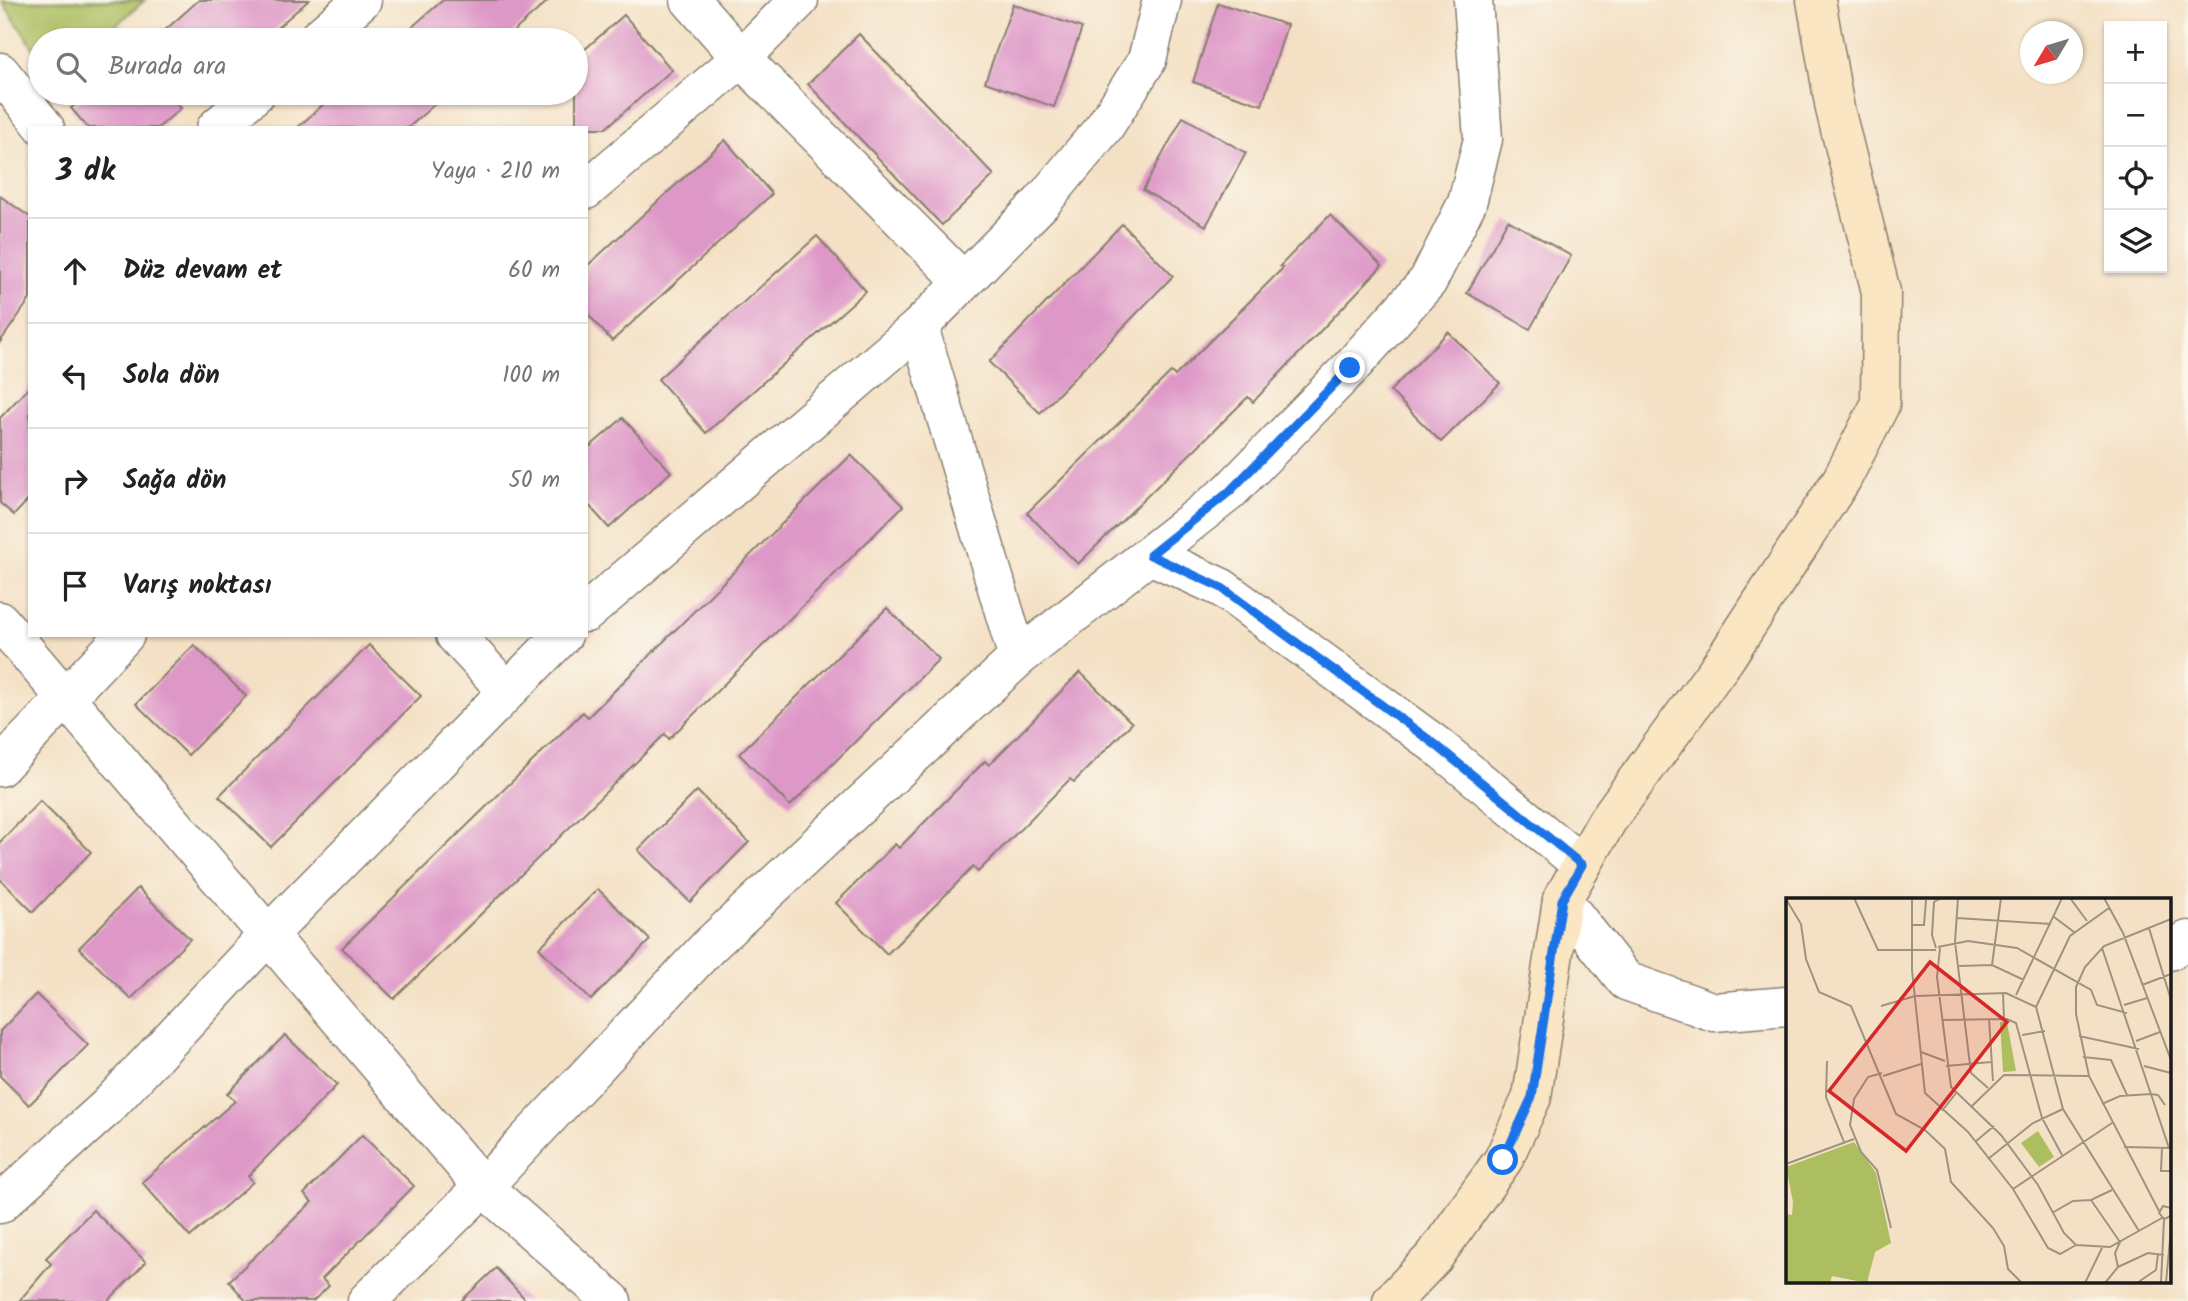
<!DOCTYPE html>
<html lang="tr">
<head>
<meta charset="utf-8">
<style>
	body { margin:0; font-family:Kalam,sans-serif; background:#f2f2f2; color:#222 }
	.controls { position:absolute; right:21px; top:21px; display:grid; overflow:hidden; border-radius:0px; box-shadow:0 2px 5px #0004 }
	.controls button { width:63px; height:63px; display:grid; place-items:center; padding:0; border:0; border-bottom:2px solid #e0e0e0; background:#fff; color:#222; font:35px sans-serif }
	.compass { position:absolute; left:2020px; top:21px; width:63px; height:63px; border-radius:50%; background:#fff; box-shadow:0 2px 5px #0004; rotate:232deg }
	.stop { position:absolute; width:21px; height:21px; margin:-16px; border:5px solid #1a73e8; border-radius:50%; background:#fff }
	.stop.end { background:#1a73e8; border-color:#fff; box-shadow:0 2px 7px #0008 }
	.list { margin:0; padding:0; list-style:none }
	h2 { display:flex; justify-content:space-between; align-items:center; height:91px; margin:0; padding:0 28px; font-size:30px }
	h2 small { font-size:23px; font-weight:400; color:#767676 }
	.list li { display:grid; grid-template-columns:46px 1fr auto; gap:21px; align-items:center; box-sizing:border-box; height:105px; padding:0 28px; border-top:2px solid #e0e0e0 }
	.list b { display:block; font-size:26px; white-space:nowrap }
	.list em { font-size:23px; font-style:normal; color:#767676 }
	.icon { flex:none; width:38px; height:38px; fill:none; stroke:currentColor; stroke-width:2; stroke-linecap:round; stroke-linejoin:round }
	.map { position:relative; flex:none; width:2188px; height:1301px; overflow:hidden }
	.search { position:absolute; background:#fff; box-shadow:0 2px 5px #0004; left:28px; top:28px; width:560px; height:77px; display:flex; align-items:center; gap:18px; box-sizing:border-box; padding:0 24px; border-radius:38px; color:#767676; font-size:26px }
	.panel { position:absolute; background:#fff; box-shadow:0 2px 5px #0004; left:28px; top:126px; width:560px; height:511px; border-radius:0px }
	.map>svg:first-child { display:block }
	.green { fill:#adbe61; stroke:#646d3e; stroke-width:2 }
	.building { fill:#de98c7 }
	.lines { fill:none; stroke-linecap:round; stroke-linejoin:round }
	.street-casing { stroke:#887e70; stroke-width:41 }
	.secondary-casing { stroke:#887e70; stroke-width:41 }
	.street { stroke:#fff; stroke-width:38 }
	.secondary { stroke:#fbe6c3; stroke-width:38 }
	.route { stroke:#1a73e8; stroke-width:9 }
	.inset-road { fill:none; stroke:#9e9281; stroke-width:2 }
	.view { fill:#d62828; fill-opacity:0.15; stroke:#d62828; stroke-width:3.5 }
	.inset-edge { fill:none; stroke:#1c1c1c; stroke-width:3.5 }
</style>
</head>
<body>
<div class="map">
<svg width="2188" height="1301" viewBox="0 0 2188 1301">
	<rect width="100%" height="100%" fill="#fbf7ec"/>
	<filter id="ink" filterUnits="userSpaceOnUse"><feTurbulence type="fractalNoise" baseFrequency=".0143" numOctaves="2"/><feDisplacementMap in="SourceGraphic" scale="14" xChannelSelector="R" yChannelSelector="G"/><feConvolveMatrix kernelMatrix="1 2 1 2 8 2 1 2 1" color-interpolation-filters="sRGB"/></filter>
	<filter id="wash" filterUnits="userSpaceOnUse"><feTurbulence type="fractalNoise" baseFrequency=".00686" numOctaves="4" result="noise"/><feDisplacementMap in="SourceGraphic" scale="28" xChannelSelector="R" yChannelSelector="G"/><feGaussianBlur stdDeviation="1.57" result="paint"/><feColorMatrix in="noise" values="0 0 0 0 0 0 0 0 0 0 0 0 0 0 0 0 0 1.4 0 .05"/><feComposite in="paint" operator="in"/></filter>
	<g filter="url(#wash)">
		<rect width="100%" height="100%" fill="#f4e1c5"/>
		<polygon class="green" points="145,0 99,40 40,40 40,58 2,1"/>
		<g id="blocks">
			<g class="building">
				<polygon points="199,0 309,0 263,40 154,40"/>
				<polygon points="443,0 549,0 504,40 397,40"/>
				<polygon points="1218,3 1287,25 1262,105 1193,82"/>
				<polygon points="1013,4 1082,28 1054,107 985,82"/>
				<polygon points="624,15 672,70 606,128 576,128 576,57"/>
				<polygon points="859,34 994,175 942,225 808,84"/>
				<polygon points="89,93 168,93 181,108 158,128 88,128 71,108"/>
				<polygon points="336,93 447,93 408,128 297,128"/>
				<polygon points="1183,117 1246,153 1206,226 1143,190"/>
				<polygon points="725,140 772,194 612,341 586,312 586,267"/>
				<polygon points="0,196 30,217 30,299 0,342"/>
				<polygon points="1330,215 1382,266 1253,402 1248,397 1078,564 1027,513 1171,372 1175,376 1283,268 1280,266"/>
				<polygon points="1508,220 1571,256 1530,329 1467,293"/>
				<polygon points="1122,224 1173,276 1040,413 989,362"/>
				<polygon points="817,236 866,291 706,433 658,379"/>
				<polygon points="1448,332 1500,383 1441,442 1390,391"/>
				<polygon points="30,386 30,498 14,515 0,503 0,418"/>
				<polygon points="623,418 671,472 609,528 586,502 586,450"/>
				<polygon points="851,455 903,506 669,739 665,734 394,999 342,948 583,712 588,717"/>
				<polygon points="887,608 939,659 790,806 739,754"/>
				<polygon points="194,645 246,696 188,755 136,704"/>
				<polygon points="369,645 421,696 271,847 219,796"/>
				<polygon points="1080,672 1132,723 1074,782 1070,779 978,872 973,867 887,954 836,903 895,844 899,848 985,761 989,765"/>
				<polygon points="697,791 749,842 690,902 638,850"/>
				<polygon points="40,801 91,852 33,912 0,879 0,842"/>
				<polygon points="138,888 190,939 131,999 79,948"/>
				<polygon points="598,889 650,940 591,1000 539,948"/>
				<polygon points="36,994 88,1045 29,1105 0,1076 0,1031"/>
				<polygon points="285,1035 337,1085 248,1176 253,1182 190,1237 142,1182 235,1101 227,1094"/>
				<polygon points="362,1135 414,1186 322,1279 329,1286 313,1301 246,1301 229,1281 312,1202 304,1194"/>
				<polygon points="93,1210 146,1262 108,1301 19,1301 51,1264 46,1258"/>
				<polygon points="496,1268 527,1301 461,1301"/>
			</g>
		</g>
	</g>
	<g filter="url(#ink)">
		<use href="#blocks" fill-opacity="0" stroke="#887e70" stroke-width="2"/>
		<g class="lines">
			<g class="street-casing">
				<g id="street">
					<polyline points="690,0 741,58 963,281"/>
					<polyline points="316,40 362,0"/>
					<polyline points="0,72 45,128"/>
					<polyline points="216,128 256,93"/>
					<polyline points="586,190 741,58 799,0"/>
					<polyline points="919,327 1018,658"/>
					<polyline points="1150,555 1222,588 1436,745 1582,865"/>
					<polyline points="586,613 919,327 1042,202 1105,126 1147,60 1162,0"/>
					<polyline points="0,621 483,1187 612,1301"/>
					<polyline points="455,635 506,690"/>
					<polyline points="0,767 125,635"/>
					<polyline points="1562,900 1626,981 1714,1012 1787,1006"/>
					<polyline points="2169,951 2188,940"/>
					<polyline points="0,1204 107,1107 268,935 563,635"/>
					<polyline points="367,1301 483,1187 709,946 1018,658 1229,492 1350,368 1428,281 1467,203 1483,139 1473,0"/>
				</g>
			</g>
			<g class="secondary-casing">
				<polyline id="secondary" points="1392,1301 1434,1257 1503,1160 1532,1097 1562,900 1607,821 1725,659 1842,479 1880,405 1881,292 1835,109 1816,0"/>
			</g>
			<use href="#street" class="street"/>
			<use href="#secondary" class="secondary"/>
		</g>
	</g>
	<g class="lines" filter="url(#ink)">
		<polyline class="route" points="1350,368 1229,492 1150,555 1222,588 1436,745 1582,865 1562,900 1532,1097 1503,1160"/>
	</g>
	<g transform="translate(1786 898)">
		<rect width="385" height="385" fill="#f4e1c5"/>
		<path d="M 214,124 L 221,124 L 230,173 L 217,174 ZM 252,233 L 268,259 L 253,269 L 235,245 ZM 68,244 L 90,275 L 105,345 L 89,354 L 81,385 L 46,378 L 44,385 L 0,385 L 0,316 L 6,317 L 7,304 L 0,269 Z" fill="#adbe61"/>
		<path class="inset-road" d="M 68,0 L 92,52 L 150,52M 126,0 L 126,72 L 139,195 L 182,234 L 227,291 L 262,350 L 274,356 L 290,347M 172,0 L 169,44 L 185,175 L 202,190M 284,0 L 301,23M 318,0 L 337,35 L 385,162M 0,1 L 15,26 L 20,61 L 33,94 L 65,108 L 110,216 L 139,232 L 159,251 L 165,284 L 207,330 L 218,348 L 222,371 L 236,385M 268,19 L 288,34M 171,20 L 265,26M 125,27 L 138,27 L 140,2M 363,30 L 385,102M 152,49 L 182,43 L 231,50 L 305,92 L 311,107 L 341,115M 150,50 L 146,37 L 148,4 L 155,0M 154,50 L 151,79 L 165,189 L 215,237 L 252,287 L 278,335 L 290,347 L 324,349 L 376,320M 316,50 L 383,250M 206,67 L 215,0M 173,68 L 206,67 L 238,82M 356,87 L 385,76M 217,95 L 218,121M 230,97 L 276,0M 338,107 L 361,100M 95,108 L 129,98 L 220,95 L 250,109 L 277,211 L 353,333M 250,109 L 284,38 L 323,10M 203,121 L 207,183M 157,122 L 221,121 L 230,125 L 256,220 L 276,257M 236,137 L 259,133M 293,138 L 353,151M 350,143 L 374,134M 135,154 L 159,163M 297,159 L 325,162 L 341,197M 41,163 L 40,199 L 58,244M 160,168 L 205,164M 358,168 L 385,175M 96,175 L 82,179 L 68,201 L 64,227 L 75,254 L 91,272 L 105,330M 97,178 L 135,166M 316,206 L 334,198 L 365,196 L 372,197 L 379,207M 186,208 L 218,177 L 303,178M 156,213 L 170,195M 189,244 L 208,228M 338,249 L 385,250M 376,250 L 375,273 L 385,273M 202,261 L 247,225 L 277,211M 0,266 L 68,241M 227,291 L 326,225M 305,302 L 334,344 L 329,355 L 332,369 L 319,385M 385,310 L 377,308 L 373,315 L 378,321 L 385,318M 373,313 L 303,178 L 290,116 L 290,89 L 299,69 L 318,48 L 385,21M 266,315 L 287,303 L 305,302 L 326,292M 332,369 L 362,355 L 378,357M 299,385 L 316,350M 351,385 L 370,372 L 372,356M 375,385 L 378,321M 380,385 L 385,330"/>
		<path class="view" d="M 144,64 L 221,124 L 120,253 L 43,193 Z"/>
		<rect width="385" height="385" class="inset-edge"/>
	</g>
</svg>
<div class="controls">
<button>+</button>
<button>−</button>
<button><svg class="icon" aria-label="locate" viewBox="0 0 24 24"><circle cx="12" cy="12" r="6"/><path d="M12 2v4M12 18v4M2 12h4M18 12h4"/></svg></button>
<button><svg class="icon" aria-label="layers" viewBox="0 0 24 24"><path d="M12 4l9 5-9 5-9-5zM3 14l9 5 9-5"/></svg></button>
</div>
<svg class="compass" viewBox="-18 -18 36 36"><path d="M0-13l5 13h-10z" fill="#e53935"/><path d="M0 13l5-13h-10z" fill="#767676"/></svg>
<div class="stop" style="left:1503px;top:1160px"></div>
<div class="stop end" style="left:1350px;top:368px"></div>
<div class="search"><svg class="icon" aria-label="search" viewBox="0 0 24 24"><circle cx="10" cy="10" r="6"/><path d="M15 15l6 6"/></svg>Burada ara</div>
<section class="panel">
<h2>3 dk<small>Yaya · 210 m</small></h2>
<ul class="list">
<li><svg class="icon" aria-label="ahead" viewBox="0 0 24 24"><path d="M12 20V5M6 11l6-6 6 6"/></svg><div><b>Düz devam et</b></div><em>60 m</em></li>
<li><svg class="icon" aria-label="left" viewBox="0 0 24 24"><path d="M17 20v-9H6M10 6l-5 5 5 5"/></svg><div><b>Sola dön</b></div><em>100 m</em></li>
<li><svg class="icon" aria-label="right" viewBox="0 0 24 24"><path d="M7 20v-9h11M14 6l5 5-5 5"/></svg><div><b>Sağa dön</b></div><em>50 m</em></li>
<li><svg class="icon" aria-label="arrive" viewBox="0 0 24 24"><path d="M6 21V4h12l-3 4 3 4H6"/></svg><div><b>Varış noktası</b></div></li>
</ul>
</section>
</div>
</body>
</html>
